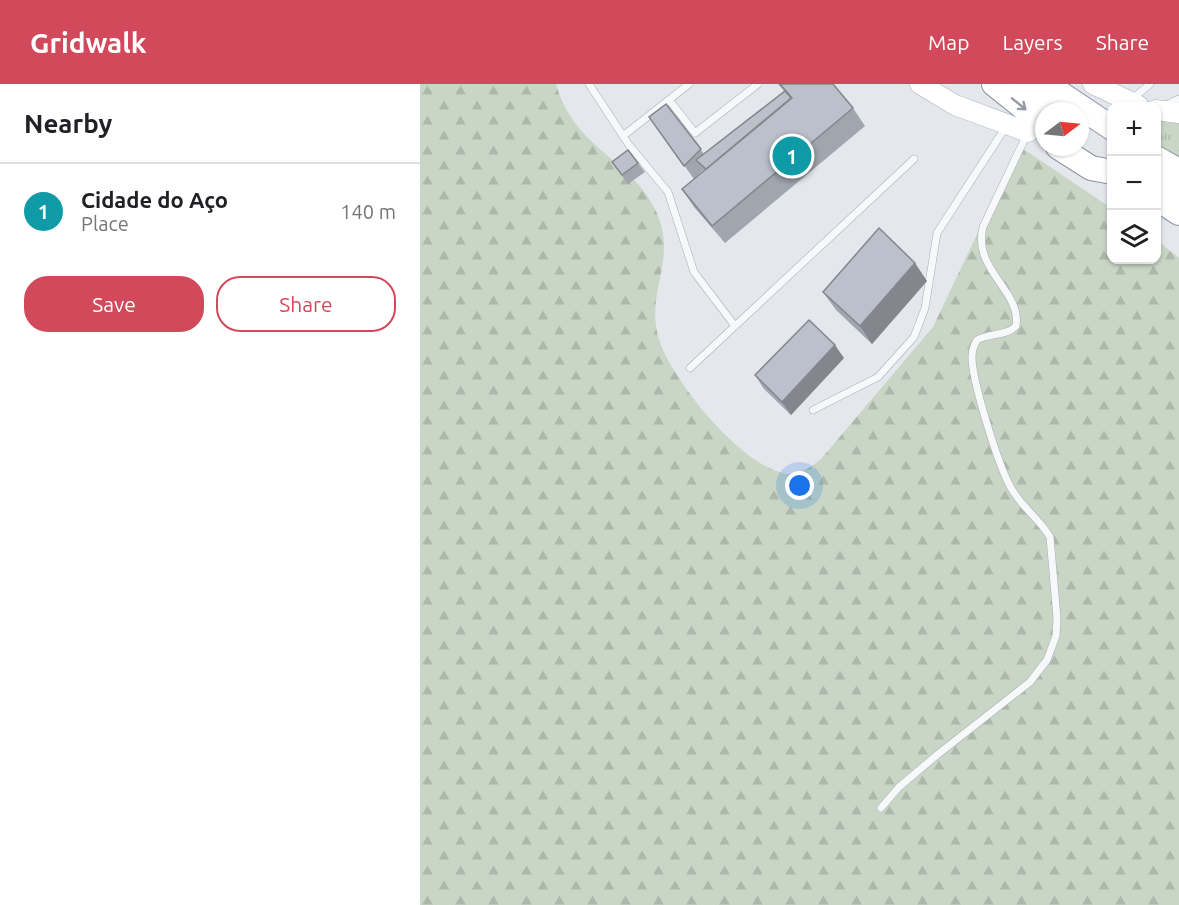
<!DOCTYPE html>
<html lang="en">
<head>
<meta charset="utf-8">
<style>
	body { margin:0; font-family:Ubuntu,sans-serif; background:#f2f2f2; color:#202124 }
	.controls { position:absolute; right:18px; top:18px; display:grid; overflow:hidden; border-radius:12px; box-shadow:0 2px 4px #0004 }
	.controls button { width:54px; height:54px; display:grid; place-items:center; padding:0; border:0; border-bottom:2px solid #e0e0e0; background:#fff; color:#202124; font:30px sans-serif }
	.compass { position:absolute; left:615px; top:18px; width:54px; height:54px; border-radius:50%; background:#fff; box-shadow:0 2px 4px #0004; rotate:74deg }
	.you { position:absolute; left:380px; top:402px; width:21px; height:21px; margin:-15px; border:4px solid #fff; border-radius:50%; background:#1a73e8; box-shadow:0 0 0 9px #1a73e833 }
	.badge { display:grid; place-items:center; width:39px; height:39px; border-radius:50%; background:#d1495b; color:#fff; font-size:20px; font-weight:700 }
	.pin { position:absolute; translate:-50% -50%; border:3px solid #fff; box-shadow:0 2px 6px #0006 }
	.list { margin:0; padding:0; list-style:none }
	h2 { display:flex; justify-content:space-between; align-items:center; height:78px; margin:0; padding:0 24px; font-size:26px }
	h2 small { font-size:20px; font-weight:400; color:#757577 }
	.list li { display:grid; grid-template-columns:39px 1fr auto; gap:18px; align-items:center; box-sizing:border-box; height:96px; padding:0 24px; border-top:2px solid #e0e0e0 }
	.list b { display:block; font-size:22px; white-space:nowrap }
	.list p { margin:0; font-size:20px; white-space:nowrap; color:#757577 }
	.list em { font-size:20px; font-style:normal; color:#757577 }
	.actions { display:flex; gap:12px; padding:18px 24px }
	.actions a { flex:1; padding:14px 0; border:2px solid #d1495b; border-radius:24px; text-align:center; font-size:21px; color:#d1495b }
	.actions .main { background:#d1495b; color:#fff }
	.icon { flex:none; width:33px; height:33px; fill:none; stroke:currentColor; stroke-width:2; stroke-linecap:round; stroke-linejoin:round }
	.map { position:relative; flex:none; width:759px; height:821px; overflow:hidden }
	header { display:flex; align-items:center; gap:36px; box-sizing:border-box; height:84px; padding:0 30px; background:#d1495b; color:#fff }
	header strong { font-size:28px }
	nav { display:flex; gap:33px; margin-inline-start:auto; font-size:21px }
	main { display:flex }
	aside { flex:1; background:#fff }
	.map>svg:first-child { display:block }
	.grass { fill:url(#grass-tufts) }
	.forest { fill:url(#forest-firs) }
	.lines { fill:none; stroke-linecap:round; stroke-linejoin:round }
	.lane-casing { stroke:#a9aeb7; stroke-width:8 }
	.secondary-casing { stroke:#a9aeb7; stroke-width:21 }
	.highway-casing { stroke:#8b94a3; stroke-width:26 }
	.lane { stroke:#f7f8fa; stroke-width:7 }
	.secondary { stroke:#fff; stroke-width:20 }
	.highway { stroke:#fff; stroke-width:24 }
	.wall { fill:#a1a5ae }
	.shaded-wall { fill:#83868d }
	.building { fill:#bbc0ca; stroke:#83868d; stroke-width:1.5 }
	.oneway { stroke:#959aa2 }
</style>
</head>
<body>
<header>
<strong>Gridwalk</strong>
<nav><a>Map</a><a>Layers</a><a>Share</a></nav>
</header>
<main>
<aside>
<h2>Nearby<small></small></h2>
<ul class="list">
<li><span class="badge" style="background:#0f9aa8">1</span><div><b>Cidade do Aço</b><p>Place</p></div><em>140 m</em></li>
</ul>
<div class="actions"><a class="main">Save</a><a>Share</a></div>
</aside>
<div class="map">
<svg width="759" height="821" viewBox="0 0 759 821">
	<defs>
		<pattern id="grass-tufts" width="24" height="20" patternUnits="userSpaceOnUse" patternTransform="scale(1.5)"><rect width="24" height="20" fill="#c9d6c5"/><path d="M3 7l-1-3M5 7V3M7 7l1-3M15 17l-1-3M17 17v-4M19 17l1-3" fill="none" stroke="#adb8ab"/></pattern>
		<pattern id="forest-firs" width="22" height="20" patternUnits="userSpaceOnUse" patternTransform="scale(1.5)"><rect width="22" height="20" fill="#c9d6c5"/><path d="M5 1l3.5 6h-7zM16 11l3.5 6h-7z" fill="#adb8ab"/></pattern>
	</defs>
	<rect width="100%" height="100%" fill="#e4e7ec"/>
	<polygon class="grass" points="737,35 759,38 759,79 737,64"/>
	<path class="forest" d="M 0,0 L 136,0 C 154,65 212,75 236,127 C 258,176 226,205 238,252 C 249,294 323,385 368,390 C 380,391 392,382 401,375 L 513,243 L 599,62 L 691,124 L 692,176 L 736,176 L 737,156 L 759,174 L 759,821 L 0,821 Z"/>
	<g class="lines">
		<g class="lane-casing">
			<g id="lane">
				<polyline points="169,0 209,61 248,108 274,188 315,242 494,75"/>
				<polyline points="712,15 730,0"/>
				<polyline points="250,17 275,49 338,0"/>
				<polyline points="746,21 759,15"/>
				<polyline points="203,52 269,0"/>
				<polyline points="270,284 315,242"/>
				<polyline points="393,326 458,293 494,253 505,224 517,149 587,41"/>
				<path d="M 461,724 L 479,703 L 517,671 L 610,598 L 627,576 L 636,552 L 637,534 L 630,453 C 619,434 600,422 590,402 C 578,380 552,297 552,273 C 552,267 554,261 557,256 C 569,249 587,252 596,242 C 602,207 552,186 563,143 L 607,50"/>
			</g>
		</g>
		<g class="secondary-casing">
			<g id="secondary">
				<polyline points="500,0 535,21 608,48"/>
				<polyline points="673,0 719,22"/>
				<polyline points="736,26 759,29"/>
			</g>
		</g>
		<g class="highway-casing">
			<g id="highway">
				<polyline points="574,0 624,40"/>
				<polyline points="606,0 636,22"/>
				<polyline points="626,0 692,44"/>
				<polyline points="638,63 671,84 692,88"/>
				<polyline points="736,74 759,87"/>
				<polyline points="736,93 759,107"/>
				<polyline points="736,114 759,129"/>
			</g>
		</g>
		<use href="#lane" class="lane"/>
		<use href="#secondary" class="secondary"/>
		<use href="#highway" class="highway"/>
	</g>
	<g class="wall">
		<polygon points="358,0 413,0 433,24 445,42 305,159 274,123 262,105 284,87 283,86 274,95 229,33 246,20 284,70 364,7"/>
		<polygon points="208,66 225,88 208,100 192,78"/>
		<polygon points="507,197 452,260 416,226 403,208"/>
		<polygon points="424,274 371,331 344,305 335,291"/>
	</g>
	<g class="shaded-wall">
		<polygon points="495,179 507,197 452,260 440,242"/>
		<polygon points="415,261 424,274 371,331 362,318"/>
	</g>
	<g class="building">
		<polygon points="360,0 413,0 433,24 292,142 262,105 372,14"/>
		<polygon points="365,7 371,14 286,85 276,76"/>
		<polygon points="246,20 281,65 264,82 229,33"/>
		<polygon points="208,66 218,79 202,91 192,78"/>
		<polygon points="459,144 495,179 440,242 403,208"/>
		<polygon points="389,236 415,261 362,318 335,291"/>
	</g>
	<defs><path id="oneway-shaft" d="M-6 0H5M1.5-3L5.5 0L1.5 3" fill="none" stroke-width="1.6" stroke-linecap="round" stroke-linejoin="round" transform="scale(1.5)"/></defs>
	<use class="oneway" href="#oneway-shaft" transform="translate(599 20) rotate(39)"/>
</svg>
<div class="controls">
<button>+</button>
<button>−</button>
<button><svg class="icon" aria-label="layers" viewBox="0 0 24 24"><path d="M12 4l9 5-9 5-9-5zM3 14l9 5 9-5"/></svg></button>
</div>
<svg class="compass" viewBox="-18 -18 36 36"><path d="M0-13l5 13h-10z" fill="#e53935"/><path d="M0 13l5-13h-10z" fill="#757577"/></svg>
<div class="you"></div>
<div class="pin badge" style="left:372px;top:72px;background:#0f9aa8">1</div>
</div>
</main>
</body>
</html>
